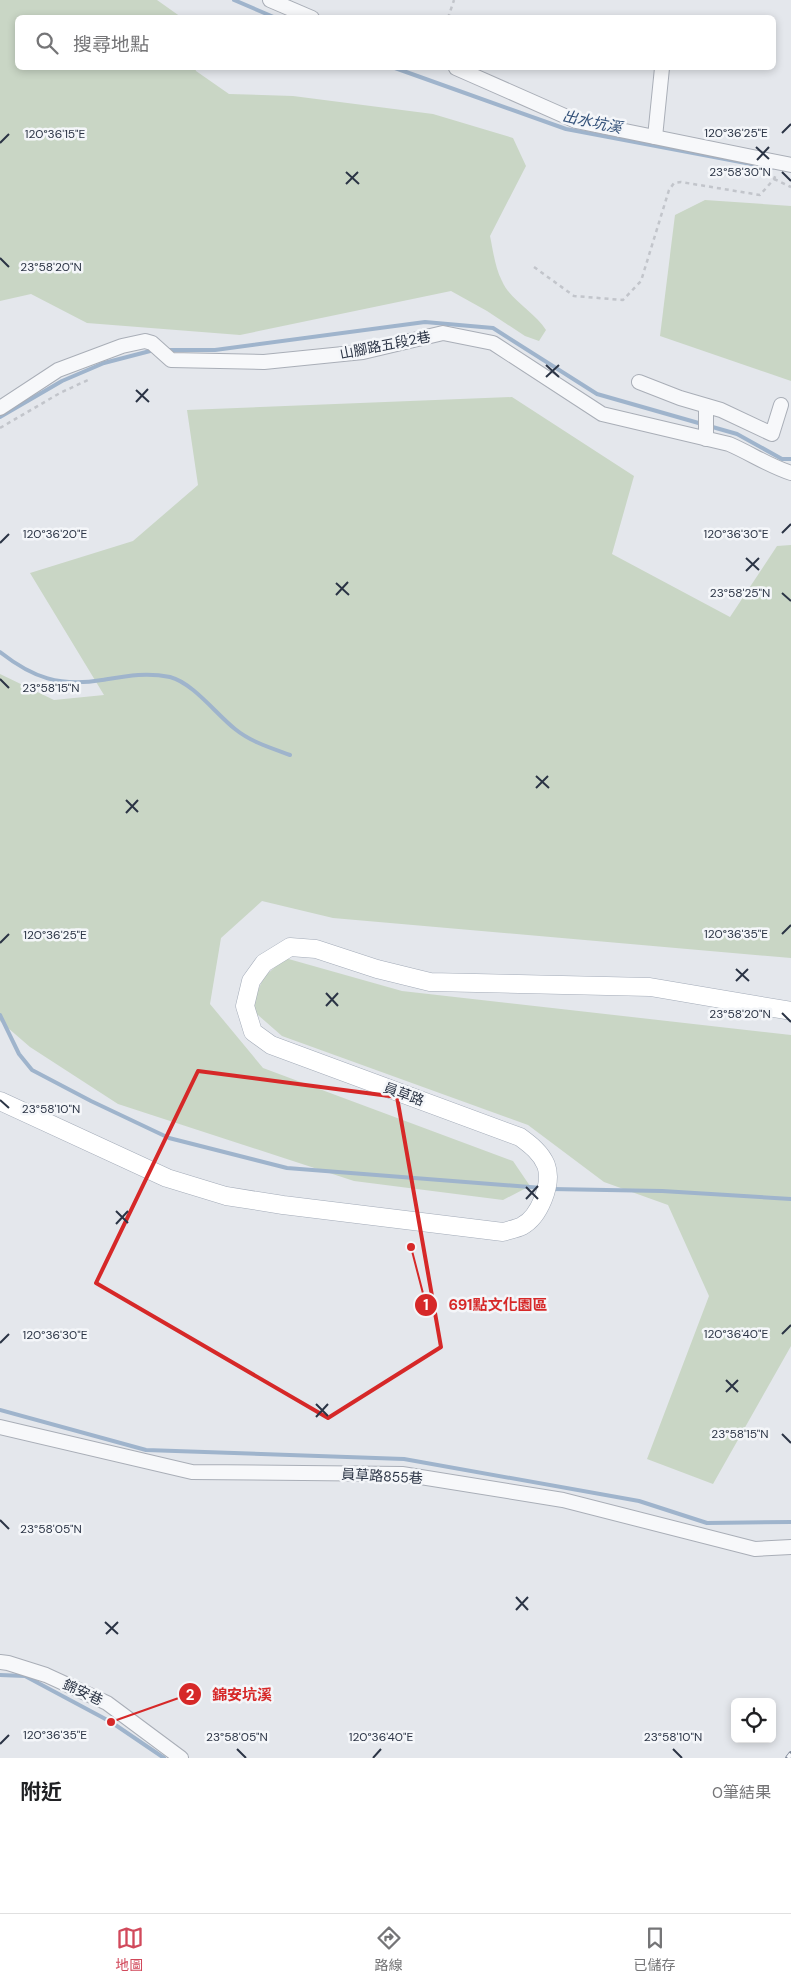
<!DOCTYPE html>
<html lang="zh-TW">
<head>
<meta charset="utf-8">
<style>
	body { margin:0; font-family:"DM Sans","Noto Sans TC",sans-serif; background:#f2f2f2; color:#202124 }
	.controls { position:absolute; right:15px; bottom:15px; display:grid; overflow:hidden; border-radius:8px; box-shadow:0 2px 8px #0003 }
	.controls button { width:45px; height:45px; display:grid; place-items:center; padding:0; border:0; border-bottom:1px solid #e0e0e0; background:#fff; color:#202124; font:25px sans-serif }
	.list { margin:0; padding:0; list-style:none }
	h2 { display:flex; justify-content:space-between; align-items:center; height:65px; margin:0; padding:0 20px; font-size:21px }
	h2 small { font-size:16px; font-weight:400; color:#757577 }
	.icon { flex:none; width:28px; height:28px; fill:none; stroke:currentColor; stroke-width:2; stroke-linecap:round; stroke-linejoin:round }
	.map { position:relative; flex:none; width:791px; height:1758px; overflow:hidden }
	.search { position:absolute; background:#fff; box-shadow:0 2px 8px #0003; left:15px; right:15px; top:15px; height:55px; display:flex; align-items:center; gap:12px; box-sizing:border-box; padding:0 18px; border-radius:8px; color:#757577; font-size:19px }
	.sheet { height:155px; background:#fff }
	nav { display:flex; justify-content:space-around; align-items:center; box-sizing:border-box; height:70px; border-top:1px solid #e0e0e0; background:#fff; font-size:14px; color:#757577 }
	nav a { display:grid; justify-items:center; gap:2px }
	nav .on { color:#d1495b }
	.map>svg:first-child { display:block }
	.green { fill:#c9d6c5 }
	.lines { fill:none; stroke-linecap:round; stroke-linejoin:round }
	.stream { stroke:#9fb4cc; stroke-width:4 }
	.minor-casing { stroke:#a9aeb7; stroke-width:16 }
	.major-casing { stroke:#a3abb8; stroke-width:19 }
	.path { stroke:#c2c5cb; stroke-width:2.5; stroke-dasharray:4 4; stroke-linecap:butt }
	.minor { stroke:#f7f8fa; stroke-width:14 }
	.major { stroke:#fff; stroke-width:18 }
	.rail-casing { stroke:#7d8696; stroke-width:5.5 }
	.rail { stroke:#f4f6f9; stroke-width:4; stroke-dasharray:11; stroke-linecap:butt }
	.marked { fill:none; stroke:#d62828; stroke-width:4; stroke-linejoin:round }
	.ticks { fill:none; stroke:#2b3445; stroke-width:2 }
	.labels { text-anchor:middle; stroke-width:5; stroke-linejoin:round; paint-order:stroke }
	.street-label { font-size:14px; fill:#2b3445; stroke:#f4f6f9 }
	.water-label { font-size:15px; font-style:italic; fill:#34527a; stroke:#f4f6f9 }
	.ticks-label { font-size:12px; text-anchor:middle; fill:#2b3445; stroke:#f4f6f9; stroke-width:5; stroke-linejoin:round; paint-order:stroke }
	.leader { fill:none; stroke:#d62828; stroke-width:2 }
	.callout-dot { fill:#d62828; stroke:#f4f6f9; stroke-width:2 }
	.mark-label { font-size:15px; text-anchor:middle; font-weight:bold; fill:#fff }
	.callout-label { font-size:15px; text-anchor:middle; font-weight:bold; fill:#d62828; stroke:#f4f6f9; stroke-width:5; stroke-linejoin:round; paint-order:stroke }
</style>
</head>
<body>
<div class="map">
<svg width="791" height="1758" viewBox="0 0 791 1758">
	<rect width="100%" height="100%" fill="#e4e7ec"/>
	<g class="green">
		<path d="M 0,0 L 157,0 L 181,17 L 18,18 L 18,68 L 195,68 L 196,71 L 229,94 L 293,96 L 433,114 L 513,138 L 526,166 L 490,236 C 493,250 495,268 502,281 C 510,300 535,312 546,330 L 539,341 L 525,336 L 487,311 L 451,291 L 240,335 L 87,323 L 31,294 L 0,301 Z"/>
		<polygon points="705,200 791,206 791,381 660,336 675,215"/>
		<polygon points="512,397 634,476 612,554 730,617 777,546 791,545 791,958 333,918 262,901 221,938 210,1004 263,1068 513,1161 530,1186 503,1200 354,1181 118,1104 30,1047 0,1021 0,674 54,700 104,695 30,573 133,541 198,485 187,410"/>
		<polygon points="285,958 402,991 791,1035 791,1346 713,1484 647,1459 709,1296 668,1205 604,1182 528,1125 282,1036 250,1008 264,977"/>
	</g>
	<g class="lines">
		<g class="stream">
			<polyline points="234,0 276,18"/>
			<polyline points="395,68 566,129 772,168"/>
			<polyline points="166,350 215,350 425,322 493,328 597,394 737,434 782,459 791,459"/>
			<polyline points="0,417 62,381 104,363 154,350"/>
			<path d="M 0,652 C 33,678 60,687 102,680 C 126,676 146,672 170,677 C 193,683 216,714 235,729 C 251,742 271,748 290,755"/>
			<polyline points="0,1015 19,1054 32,1070 91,1101 169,1138 287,1168 542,1188"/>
			<polyline points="551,1189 662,1191 791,1199"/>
			<polyline points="0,1410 146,1450 404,1459 639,1501 707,1523 791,1522"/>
			<polyline points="0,1675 25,1676 111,1722 164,1758"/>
		</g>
		<g class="minor-casing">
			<g id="minor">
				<polyline points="270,0 312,18"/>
				<polyline points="456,68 576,121 791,165"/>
				<polyline points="655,137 662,68"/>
				<polyline points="639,382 680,398 721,410 772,434 781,405"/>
				<path d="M 0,408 L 58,370 L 122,346 L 145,341 L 152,343 L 171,360 L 264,362 L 363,352 L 443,333 L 493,343 L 602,414 L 729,444 C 750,453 769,466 791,473"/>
				<polyline points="706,439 706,406"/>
				<polyline points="0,1427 192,1472 402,1474 563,1500 755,1549 791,1547"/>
				<polyline points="0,1662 8,1663 46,1675 107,1703 181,1758"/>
			</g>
		</g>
		<g class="major-casing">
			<path id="major" d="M 0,1101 L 167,1178 L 226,1196 L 283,1205 L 503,1232 C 509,1230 516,1229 522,1226 C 539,1217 553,1184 546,1165 C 541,1153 531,1145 520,1137 L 271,1045 L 253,1032 L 245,1006 L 251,981 L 264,963 L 290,947 L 316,949 L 377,969 L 430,982 L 650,987 L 791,1011"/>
		</g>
		<g class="path">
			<polyline points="448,18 454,0"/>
			<polyline points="774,179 791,187"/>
			<polyline points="534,267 574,296 623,300 641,281 669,190 674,183 681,182 760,195 774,179 776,174"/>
			<polyline points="0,428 60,393 90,379"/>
		</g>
		<use href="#minor" class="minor"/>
		<use href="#major" class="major"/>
		<g class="rail-casing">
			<polyline id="rail" points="788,1758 791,1754"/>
		</g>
		<use href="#rail" class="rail"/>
	</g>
	<path class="marked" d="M 198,1071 L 397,1097 L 441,1347 L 328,1418 L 96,1283 Z"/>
	<path class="ticks" d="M 782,133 L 791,124M 0,143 L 9,134M 756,147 L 769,159M 757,160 L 769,147M 346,172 L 359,184M 782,172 L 791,181M 346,184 L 358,172M 0,258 L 9,267M 546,365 L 559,377M 546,377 L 559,365M 136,390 L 149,402M 136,402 L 148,389M 782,533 L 791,524M 0,543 L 9,534M 746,558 L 759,570M 746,571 L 759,558M 336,583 L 349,595M 782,593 L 791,601M 336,595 L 348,582M 0,679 L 9,688M 536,776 L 549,788M 536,788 L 548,776M 126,800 L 138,812M 126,813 L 138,800M 782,934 L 791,925M 0,943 L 9,934M 736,969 L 749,981M 736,981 L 748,969M 326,993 L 338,1006M 326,1006 L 338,993M 782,1013 L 791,1022M 0,1100 L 9,1108M 526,1187 L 538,1199M 526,1199 L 538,1186M 116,1211 L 128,1223M 116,1224 L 128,1211M 782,1334 L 791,1325M 0,1343 L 9,1334M 726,1380 L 738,1392M 726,1392 L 738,1380M 316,1404 L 328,1416M 316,1417 L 328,1404M 782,1434 L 791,1443M 0,1520 L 9,1529M 516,1597 L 528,1610M 516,1610 L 528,1597M 105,1622 L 118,1634M 106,1634 L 118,1622M 0,1744 L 9,1735M 237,1749 L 246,1758M 673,1749 L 682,1758M 373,1758 L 381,1749"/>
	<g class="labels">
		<g class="street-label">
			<text transform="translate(385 345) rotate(-11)" y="5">山腳路五段2巷</text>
			<text transform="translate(404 1094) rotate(20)" y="5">員草路</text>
			<text transform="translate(382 1476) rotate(3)" y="5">員草路855巷</text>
			<text transform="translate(83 1692) rotate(25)" y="5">錦安巷</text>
		</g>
		<g class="water-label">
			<text transform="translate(592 122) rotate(12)" y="5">出水坑溪</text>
		</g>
	</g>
	<g class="ticks-label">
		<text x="736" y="137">120°36'25"E</text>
		<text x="55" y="138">120°36'15"E</text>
		<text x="740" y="176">23°58'30"N</text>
		<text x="51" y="271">23°58'20"N</text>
		<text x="736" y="538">120°36'30"E</text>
		<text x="55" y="538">120°36'20"E</text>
		<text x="740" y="597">23°58'25"N</text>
		<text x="51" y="692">23°58'15"N</text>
		<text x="736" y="938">120°36'35"E</text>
		<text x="55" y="939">120°36'25"E</text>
		<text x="740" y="1018">23°58'20"N</text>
		<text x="51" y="1113">23°58'10"N</text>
		<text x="736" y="1338">120°36'40"E</text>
		<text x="55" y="1339">120°36'30"E</text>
		<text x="740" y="1438">23°58'15"N</text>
		<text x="51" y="1533">23°58'05"N</text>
		<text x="55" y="1739">120°36'35"E</text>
		<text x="381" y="1741">120°36'40"E</text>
		<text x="237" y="1741">23°58'05"N</text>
		<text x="673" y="1741">23°58'10"N</text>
	</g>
	<path class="leader" d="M411 1247L426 1305M111 1722L190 1694"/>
	<g class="callout-dot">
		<circle cx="411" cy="1247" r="5"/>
		<circle cx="111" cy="1722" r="5"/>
		<circle cx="426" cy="1305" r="12"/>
		<circle cx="190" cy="1694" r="12"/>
	</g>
	<g class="mark-label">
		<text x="426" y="1310">1</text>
		<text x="190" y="1700">2</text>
	</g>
	<g class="callout-label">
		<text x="498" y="1310">691點文化園區</text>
		<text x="242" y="1700">錦安坑溪</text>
	</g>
</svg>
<div class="controls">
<button><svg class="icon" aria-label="locate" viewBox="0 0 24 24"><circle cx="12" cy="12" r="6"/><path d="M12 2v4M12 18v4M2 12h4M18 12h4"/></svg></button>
</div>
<div class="search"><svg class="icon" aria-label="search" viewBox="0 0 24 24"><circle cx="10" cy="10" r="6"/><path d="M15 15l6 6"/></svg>搜尋地點</div>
</div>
<section class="sheet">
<h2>附近<small>0筆結果</small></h2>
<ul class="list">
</ul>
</section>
<nav>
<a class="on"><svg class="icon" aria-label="map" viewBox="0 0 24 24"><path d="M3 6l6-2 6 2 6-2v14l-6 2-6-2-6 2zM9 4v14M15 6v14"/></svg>地圖</a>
<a><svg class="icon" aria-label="directions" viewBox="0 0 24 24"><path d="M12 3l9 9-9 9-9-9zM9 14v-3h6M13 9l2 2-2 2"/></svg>路線</a>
<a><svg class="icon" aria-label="saved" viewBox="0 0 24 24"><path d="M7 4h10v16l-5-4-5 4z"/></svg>已儲存</a>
</nav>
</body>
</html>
